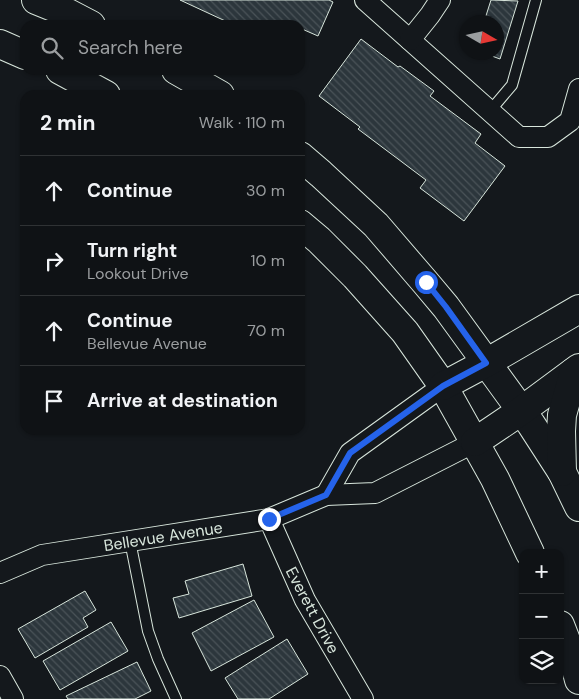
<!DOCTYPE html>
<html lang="en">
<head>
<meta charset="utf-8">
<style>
	body { margin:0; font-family:"DM Sans",sans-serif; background:#1d2022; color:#f1f3f6 }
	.controls { position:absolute; right:15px; bottom:15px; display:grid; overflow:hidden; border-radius:10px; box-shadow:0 1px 4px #0004 }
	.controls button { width:45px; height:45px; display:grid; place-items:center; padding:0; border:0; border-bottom:1px solid #2f3234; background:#0f1215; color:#f1f3f6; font:25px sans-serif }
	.compass { position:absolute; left:459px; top:15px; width:45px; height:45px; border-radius:50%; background:#0f1215; box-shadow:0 1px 4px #0004; rotate:99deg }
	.stop { position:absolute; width:15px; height:15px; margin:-11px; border:4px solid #2563eb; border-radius:50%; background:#fff }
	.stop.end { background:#2563eb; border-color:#fff; box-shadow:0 1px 5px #0008 }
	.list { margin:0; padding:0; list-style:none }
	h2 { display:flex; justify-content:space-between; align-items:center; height:65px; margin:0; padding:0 20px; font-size:21px }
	h2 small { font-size:16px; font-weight:400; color:#9b9ea0 }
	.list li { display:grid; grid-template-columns:32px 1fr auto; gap:15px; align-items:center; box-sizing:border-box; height:70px; padding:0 20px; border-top:1px solid #2f3234 }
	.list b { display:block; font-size:19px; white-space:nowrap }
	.list p { margin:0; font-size:16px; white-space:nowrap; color:#9b9ea0 }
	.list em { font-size:16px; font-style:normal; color:#9b9ea0 }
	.icon { flex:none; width:28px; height:28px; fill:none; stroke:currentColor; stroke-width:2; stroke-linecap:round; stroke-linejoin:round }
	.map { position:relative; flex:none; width:579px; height:699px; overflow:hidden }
	.search { position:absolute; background:#0f1215; box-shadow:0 1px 4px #0004; left:20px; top:20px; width:285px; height:55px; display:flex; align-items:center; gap:12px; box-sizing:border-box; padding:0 18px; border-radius:15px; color:#9b9ea0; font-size:19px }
	.panel { position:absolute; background:#0f1215; box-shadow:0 1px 4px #0004; left:20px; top:90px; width:285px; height:345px; border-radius:15px }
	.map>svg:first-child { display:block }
	.building { fill:url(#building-back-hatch); stroke:#d8e6dc }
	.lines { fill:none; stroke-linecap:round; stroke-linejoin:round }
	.service-casing { stroke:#d8e6dc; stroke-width:12 }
	.minor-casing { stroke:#d8e6dc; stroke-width:22 }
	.secondary-casing { stroke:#d8e6dc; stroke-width:30 }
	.service { stroke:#14181c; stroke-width:10 }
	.minor { stroke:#14181c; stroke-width:20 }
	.secondary { stroke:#14181c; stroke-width:28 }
	.route { stroke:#2563eb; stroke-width:6 }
	.labels { text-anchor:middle; stroke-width:4; stroke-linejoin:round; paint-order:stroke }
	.street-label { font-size:16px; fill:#d8e6dc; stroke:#14181c }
</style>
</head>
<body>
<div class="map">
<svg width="579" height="699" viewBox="0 0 579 699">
	<defs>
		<pattern id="building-back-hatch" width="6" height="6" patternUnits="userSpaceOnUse" patternTransform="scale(1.25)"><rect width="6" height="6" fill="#2c363c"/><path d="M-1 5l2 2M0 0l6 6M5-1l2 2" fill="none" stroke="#4a5358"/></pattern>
	</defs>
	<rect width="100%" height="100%" fill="#14181c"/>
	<g class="building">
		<polygon points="180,0 329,0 333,2 318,36 302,29 300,33 300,25 234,25"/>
		<polygon points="491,0 518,1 500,59 481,52 496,52 496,22 484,22"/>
		<polygon points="361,39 398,67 400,66 434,91 430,96 481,134 475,143 505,166 464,221 420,188 426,180 358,129 360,127 319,96"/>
		<polygon points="243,564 252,596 179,618 173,598 189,594 185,581"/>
		<polygon points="85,591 96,610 83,618 88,627 35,658 18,629"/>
		<polygon points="254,600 274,637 211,671 192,633"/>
		<polygon points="111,622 128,651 60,690 43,661"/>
		<polygon points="287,639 308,674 269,699 238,699 225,678"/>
		<polygon points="137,662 151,691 135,699 68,699 66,696"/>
	</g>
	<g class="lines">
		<g class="service-casing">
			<g id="service">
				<polyline points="490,111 512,85 536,0"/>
				<polyline points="130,541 148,631 158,659 176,699"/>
			</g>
		</g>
		<g class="minor-casing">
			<g id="minor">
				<polyline points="365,0 519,137 548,137 570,121 579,89"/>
				<polyline points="410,40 430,15 440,0"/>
				<polyline points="326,495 350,453 443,386"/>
				<polyline points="269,519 305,600 363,699"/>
				<polyline points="0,573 42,555 269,519 326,495 375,493 475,442"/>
				<polyline points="0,676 13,699"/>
			</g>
		</g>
		<g class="secondary-casing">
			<g id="secondary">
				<polyline points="36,0 68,13 91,25"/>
				<polyline points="0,44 25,55"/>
				<polyline points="60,70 106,95"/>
				<polyline points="176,70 220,95"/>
				<polyline points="300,156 321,174 376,225 425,282 446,307 531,424 562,472 579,507"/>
				<polyline points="300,224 319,240 355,276 405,332 443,386 495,479 530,553"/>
				<polyline points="443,386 486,363 579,309"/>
				<polyline points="475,442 521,411 579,368"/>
				<polyline points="562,472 561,431 562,415 574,372"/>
				<polyline points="560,625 574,661 579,680"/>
			</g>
		</g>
		<use href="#service" class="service"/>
		<use href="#minor" class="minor"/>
		<use href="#secondary" class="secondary"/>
	</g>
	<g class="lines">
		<polyline class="route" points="269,519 326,495 350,453 443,386 486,363 446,307 426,282"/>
	</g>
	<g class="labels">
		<g class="street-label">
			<text transform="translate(163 536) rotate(-9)" y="6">Bellevue Avenue</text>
			<text transform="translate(313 610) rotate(62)" y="6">Everett Drive</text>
		</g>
	</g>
</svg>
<div class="controls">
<button>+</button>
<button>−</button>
<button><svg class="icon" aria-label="layers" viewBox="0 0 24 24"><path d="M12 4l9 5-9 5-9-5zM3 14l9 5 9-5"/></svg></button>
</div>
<svg class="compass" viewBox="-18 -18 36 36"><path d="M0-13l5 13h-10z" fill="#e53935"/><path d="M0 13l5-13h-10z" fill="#9b9ea0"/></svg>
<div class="stop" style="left:426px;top:282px"></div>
<div class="stop end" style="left:269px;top:519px"></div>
<div class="search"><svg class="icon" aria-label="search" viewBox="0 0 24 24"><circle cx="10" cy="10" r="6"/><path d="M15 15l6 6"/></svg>Search here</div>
<section class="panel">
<h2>2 min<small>Walk · 110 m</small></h2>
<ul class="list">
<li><svg class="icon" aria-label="ahead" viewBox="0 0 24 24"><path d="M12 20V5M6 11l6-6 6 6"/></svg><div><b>Continue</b></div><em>30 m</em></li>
<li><svg class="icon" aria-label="right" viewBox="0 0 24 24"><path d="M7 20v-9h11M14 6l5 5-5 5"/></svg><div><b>Turn right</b><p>Lookout Drive</p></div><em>10 m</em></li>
<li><svg class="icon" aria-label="ahead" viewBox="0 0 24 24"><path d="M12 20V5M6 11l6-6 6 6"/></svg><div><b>Continue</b><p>Bellevue Avenue</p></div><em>70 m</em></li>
<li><svg class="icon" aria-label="arrive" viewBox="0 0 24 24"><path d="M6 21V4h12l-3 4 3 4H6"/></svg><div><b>Arrive at destination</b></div></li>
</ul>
</section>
</div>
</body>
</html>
